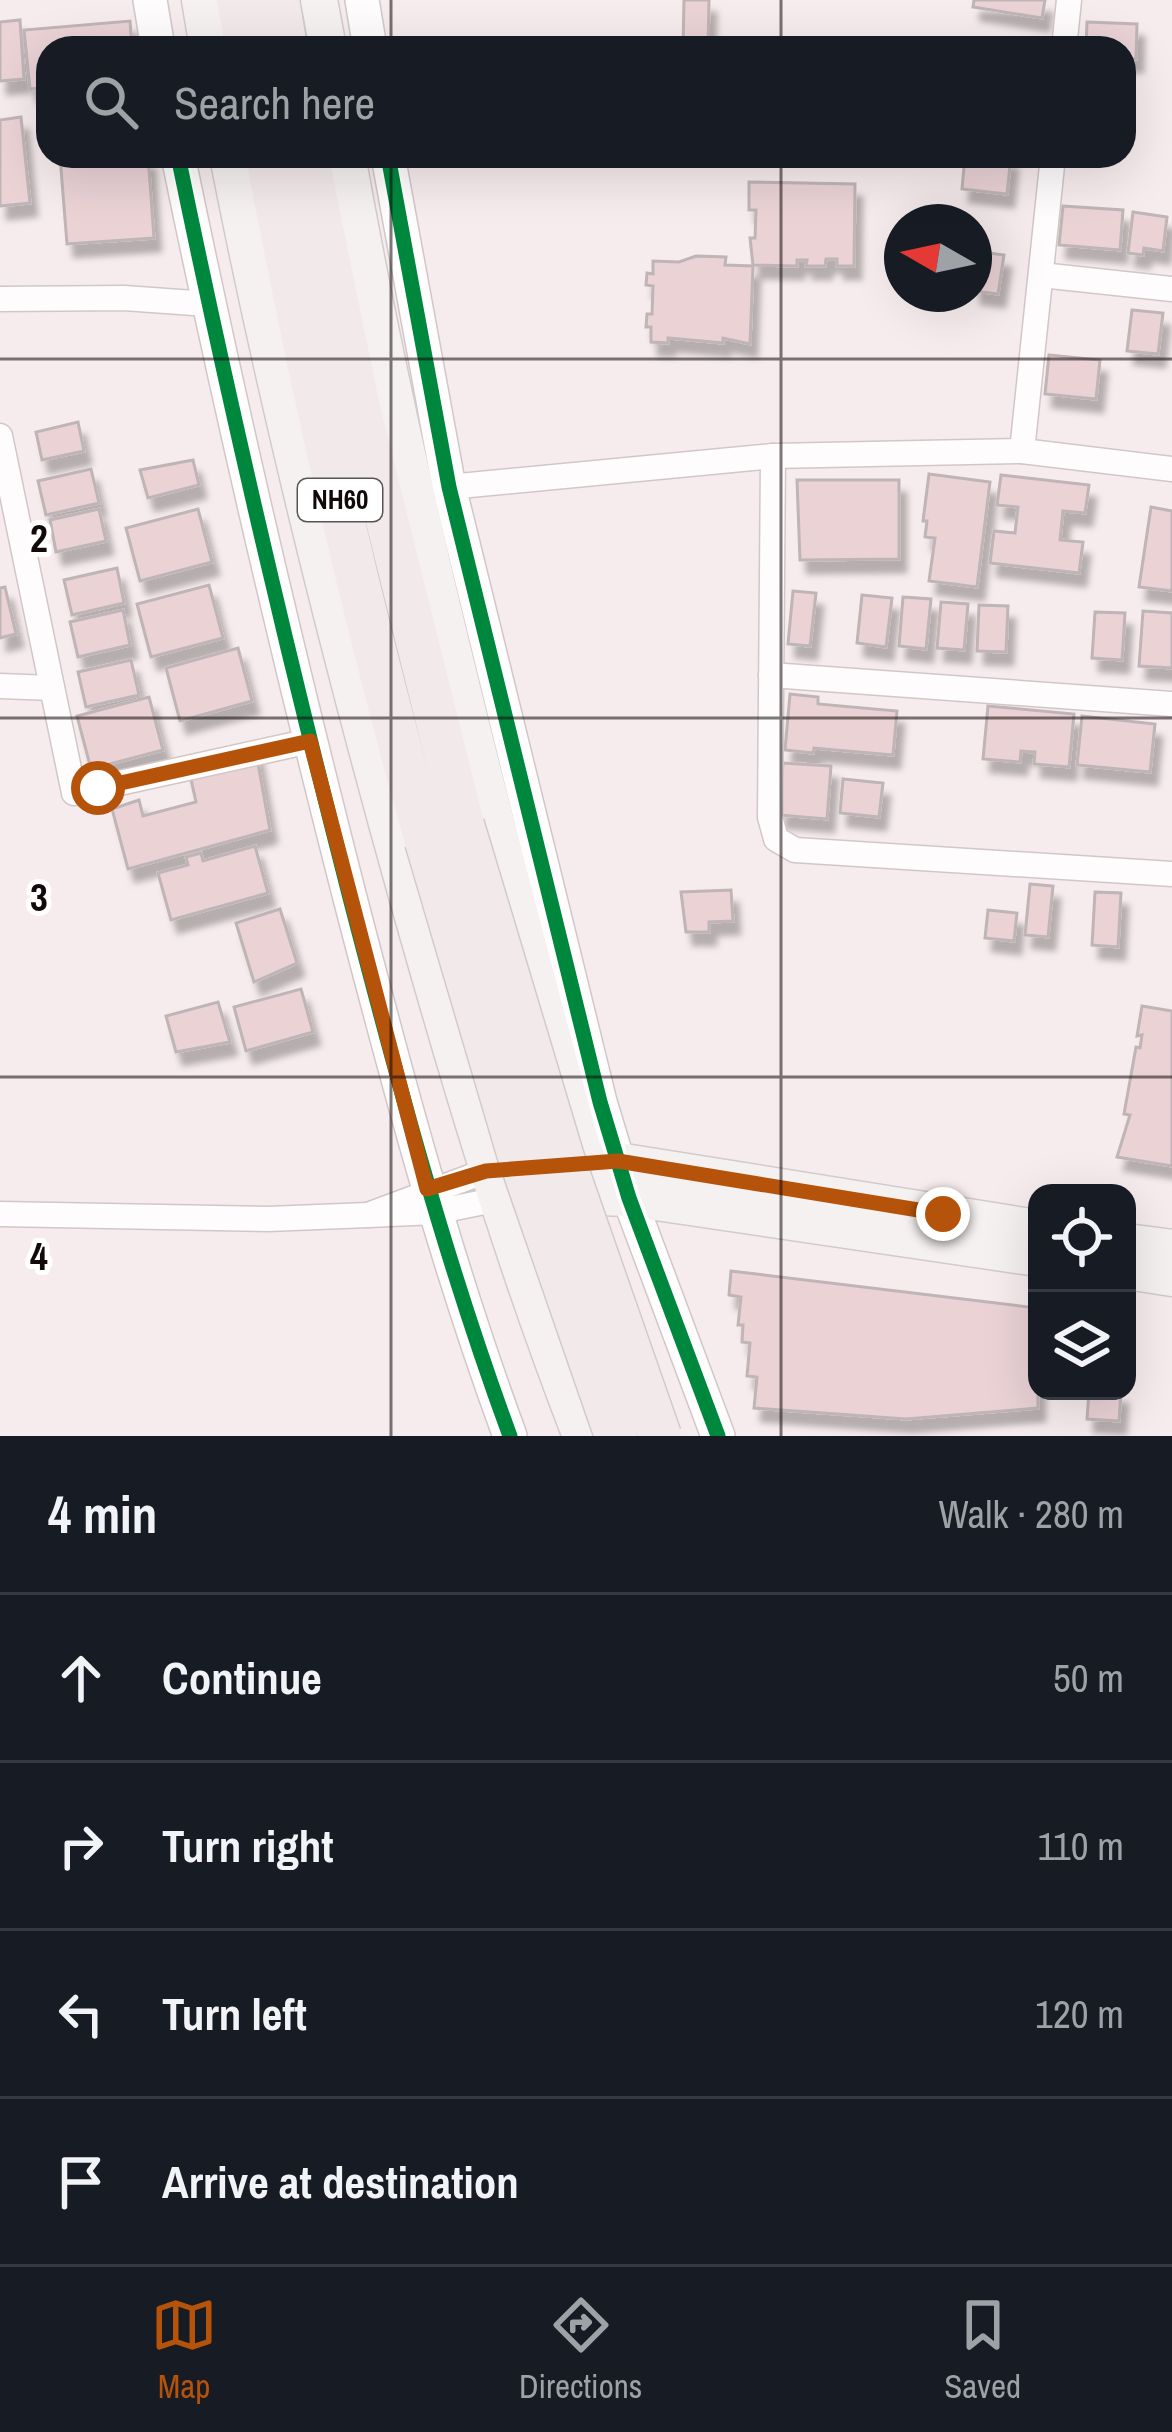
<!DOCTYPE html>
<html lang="en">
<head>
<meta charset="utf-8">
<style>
	body { margin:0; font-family:"Archivo Narrow",sans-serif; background:#242831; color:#f1f3f6 }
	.controls { position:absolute; right:36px; bottom:36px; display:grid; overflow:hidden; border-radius:24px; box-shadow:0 12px 48px #0002 }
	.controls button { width:108px; height:108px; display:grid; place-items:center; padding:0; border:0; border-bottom:3px solid #363941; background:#171b24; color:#f1f3f6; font:60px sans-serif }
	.compass { position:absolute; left:884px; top:204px; width:108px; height:108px; border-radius:50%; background:#171b24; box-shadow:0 12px 48px #0002; rotate:279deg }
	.stop { position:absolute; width:36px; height:36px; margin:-27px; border:9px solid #b45309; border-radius:50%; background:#fff }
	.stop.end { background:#b45309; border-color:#fff; box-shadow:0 3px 12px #0008 }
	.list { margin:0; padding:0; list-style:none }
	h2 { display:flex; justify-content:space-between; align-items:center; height:156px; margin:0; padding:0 48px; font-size:51px }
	h2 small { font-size:39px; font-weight:400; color:#9ea1a6 }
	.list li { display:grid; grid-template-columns:78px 1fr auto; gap:36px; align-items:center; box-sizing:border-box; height:168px; padding:0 48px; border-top:3px solid #363941 }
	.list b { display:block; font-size:45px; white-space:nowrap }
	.list em { font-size:39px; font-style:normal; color:#9ea1a6 }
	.icon { flex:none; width:66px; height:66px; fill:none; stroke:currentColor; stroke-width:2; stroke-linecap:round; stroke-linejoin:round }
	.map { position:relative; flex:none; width:1172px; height:1436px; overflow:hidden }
	.search { position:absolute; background:#171b24; box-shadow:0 12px 48px #0002; left:36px; right:36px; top:36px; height:132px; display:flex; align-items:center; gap:30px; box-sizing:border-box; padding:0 42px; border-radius:36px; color:#9ea1a6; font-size:45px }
	.sheet { height:828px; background:#171b24 }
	nav { display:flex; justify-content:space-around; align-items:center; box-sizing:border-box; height:168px; border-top:3px solid #363941; background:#171b24; font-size:33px; color:#9ea1a6 }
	nav a { display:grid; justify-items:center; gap:6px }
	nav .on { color:#b45309 }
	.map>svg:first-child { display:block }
	.building { fill:#ead2d5; stroke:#bfb5b6; stroke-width:3; filter:url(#shadow) }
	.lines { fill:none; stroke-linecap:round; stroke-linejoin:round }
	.street-casing { stroke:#d1c7c8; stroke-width:27 }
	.secondary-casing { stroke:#d1c7c8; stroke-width:36 }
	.primary-casing { stroke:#d1cbcc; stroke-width:39 }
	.highway-casing { stroke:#d1cbcc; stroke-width:45 }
	.street { stroke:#fefcfc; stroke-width:24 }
	.secondary { stroke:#fefcfc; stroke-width:33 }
	.primary { stroke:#f6f1f1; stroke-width:36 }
	.highway { stroke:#f2e9ea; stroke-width:42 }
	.highway-bridge-casing { stroke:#d1cbcc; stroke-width:45; stroke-linecap:butt }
	.highway-bridge { stroke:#f2e9ea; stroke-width:42 }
	.cycleway-casing { stroke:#fff; stroke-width:22 }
	.cycleway { stroke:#00873e; stroke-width:15 }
	.route { stroke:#b45309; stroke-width:15 }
	.grid { fill:none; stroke:#12090a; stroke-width:3; stroke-opacity:0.55 }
	.labels { text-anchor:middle; stroke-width:10; stroke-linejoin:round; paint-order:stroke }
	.shield { fill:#fff; stroke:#595354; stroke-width:3 }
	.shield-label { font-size:27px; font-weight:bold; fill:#12090a }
	.grid-label { font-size:39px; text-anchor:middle; font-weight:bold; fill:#12090a; stroke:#fff; stroke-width:10; stroke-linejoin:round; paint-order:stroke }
</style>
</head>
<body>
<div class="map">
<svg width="1172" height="1436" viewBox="0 0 1172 1436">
	<defs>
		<filter id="shadow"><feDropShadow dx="7" dy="13" stdDeviation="3" flood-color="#0004"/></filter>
	</defs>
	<rect width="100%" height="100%" fill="#f7eced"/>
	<g class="building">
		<polygon points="684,0 709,0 708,48 683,48"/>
		<polygon points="974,0 1045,0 1042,18 973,7"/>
		<polygon points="20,20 24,79 0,81 0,22"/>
		<polygon points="130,21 132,48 48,48 48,87 30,89 24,30"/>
		<polygon points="1087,22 1137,24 1136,59 1124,59 1124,48 1086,48"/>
		<polygon points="21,117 30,203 0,206 0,120"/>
		<polygon points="60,156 148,156 154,238 67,244"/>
		<polygon points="965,156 1011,156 1007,194 962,189"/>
		<polygon points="749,182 855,184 854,266 837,266 837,259 826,259 825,266 806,266 807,260 797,260 797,266 753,265 750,238 755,238 756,210 749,210"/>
		<polygon points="1063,206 1123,210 1120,250 1059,245"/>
		<polygon points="1133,212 1167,217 1163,251 1144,248 1143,255 1128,253"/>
		<polygon points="974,251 1004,255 998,294 974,291"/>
		<polygon points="696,256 726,257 725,265 753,266 750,344 723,338 723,343 668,338 668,343 651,342 651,327 646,327 647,314 652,314 653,286 646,285 647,273 653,274 653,261 679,262"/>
		<polygon points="1132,310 1163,313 1158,354 1127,351"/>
		<polygon points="1049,355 1100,360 1096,399 1045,394"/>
		<polygon points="78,422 84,451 42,460 36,432"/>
		<polygon points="193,460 199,485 148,498 140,470"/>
		<polygon points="91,469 99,503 46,515 38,481"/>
		<polygon points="929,474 990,482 977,587 929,581 935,538 925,537 927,521 923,521"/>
		<polygon points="1001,475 1089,485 1085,513 1063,511 1060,540 1083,542 1079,573 990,563 994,531 1015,533 1018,507 997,505"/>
		<polygon points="797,480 899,480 899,559 800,560"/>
		<polygon points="1151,507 1172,511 1172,591 1139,587"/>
		<polygon points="99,509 106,541 56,552 50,520"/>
		<polygon points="198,509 212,562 140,581 126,528"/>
		<polygon points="117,568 124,603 72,615 64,580"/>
		<polygon points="209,585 223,638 151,657 137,604"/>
		<polygon points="5,587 16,634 0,638 0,588"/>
		<polygon points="793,591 816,593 810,646 788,644"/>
		<polygon points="862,595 892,598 886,647 857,643"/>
		<polygon points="903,597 931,599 926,649 899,646"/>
		<polygon points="941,602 968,604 964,650 937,648"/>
		<polygon points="979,605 1008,606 1006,652 977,651"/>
		<polygon points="123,610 130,645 78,657 70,622"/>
		<polygon points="1143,611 1172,613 1172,668 1139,666"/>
		<polygon points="1095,612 1125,613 1122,660 1092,658"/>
		<polygon points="238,648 252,701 180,721 166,668"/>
		<polygon points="131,660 139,695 86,707 78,672"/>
		<polygon points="790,694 818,697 818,704 897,711 893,755 814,748 813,753 785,750"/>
		<polygon points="149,697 163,750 91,769 77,716"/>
		<polygon points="988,706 1074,714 1069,767 1034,764 1035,752 1021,751 1020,762 983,759"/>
		<polygon points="1082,716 1155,724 1150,772 1077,765"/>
		<polygon points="255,747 270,830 128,869 112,809 139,800 143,816 196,802 188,766"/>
		<polygon points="783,763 831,766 827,819 779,815"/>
		<polygon points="843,779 883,783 879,817 840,813"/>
		<polygon points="255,846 268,893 171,920 158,873 188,865 186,857 201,853 203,861"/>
		<polygon points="1030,884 1053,886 1048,937 1025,935"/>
		<polygon points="731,890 733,921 709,922 709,932 686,932 681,892"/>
		<polygon points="1095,892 1121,893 1118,947 1092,945"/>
		<polygon points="280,909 297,963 254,982 236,923"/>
		<polygon points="988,910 1017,913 1014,941 985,938"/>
		<polygon points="301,989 313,1032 246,1051 234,1007"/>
		<polygon points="218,1002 230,1042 176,1052 166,1016"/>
		<polygon points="1142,1006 1172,1011 1172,1166 1117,1157 1130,1115 1124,1114 1136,1047 1140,1048 1142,1035 1137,1036"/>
		<polygon points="731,1271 1037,1308 1038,1408 906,1419 754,1408 757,1377 747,1376 750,1343 742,1342 743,1325 738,1325 741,1297 729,1295"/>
		<polygon points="1089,1391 1121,1391 1119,1421 1087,1419"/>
	</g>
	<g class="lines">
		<g class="street-casing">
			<g id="street">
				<polyline points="1064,48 1069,0"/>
				<polyline points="1041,275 1172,289"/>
				<polyline points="0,299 124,298 208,304"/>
				<polyline points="0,436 74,793 310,741"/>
				<polyline points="1022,451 1053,156"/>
				<polyline points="773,456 770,817 776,839 795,850 1172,874"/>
				<polyline points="449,487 773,456 1022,451 1172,469"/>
				<polyline points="771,675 1172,704"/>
				<polyline points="0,686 52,688"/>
				<polyline points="486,1171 368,1215 435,1212 494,1200"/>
				<polyline points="0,1214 268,1219 368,1215"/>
			</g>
		</g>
		<g class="secondary-casing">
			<g id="secondary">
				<polyline points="150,0 158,48"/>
				<polyline points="362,0 370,48"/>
				<path d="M 178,156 C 229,404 287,652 350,898 C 397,1079 445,1260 510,1436"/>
				<polyline points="388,156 449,487 600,1102 629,1198 718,1436"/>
			</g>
		</g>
		<g class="primary-casing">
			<g id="primary">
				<polyline points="200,0 208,48"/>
				<polyline points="319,0 328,48"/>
				<path d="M 228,156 C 276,401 336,641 403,881 C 456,1070 510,1253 581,1436"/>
				<path d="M 347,156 C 409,503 500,845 592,1185"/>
				<polyline points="567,1163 618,1161 1037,1228"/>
				<polyline points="565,1196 629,1198 1037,1258"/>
				<polyline points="1127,1242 1172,1248"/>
				<polyline points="1127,1271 1172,1278"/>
			</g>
		</g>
		<g class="highway-casing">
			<g id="highway">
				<polyline points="238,0 247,48"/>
				<polyline points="278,0 286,48"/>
				<path d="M 267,156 C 310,386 362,615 426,841"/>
				<polyline points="307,156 359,408 463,825"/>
			</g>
		</g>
		<use href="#street" class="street"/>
		<use href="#secondary" class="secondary"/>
		<use href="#primary" class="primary"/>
		<use href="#highway" class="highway"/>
		<g class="highway-bridge-casing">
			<g id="highway-bridge">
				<polyline points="463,825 563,1158 660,1436"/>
				<polyline points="426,841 518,1153 616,1436"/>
			</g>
		</g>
		<use href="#highway-bridge" class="highway-bridge"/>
		<g class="cycleway-casing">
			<g id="cycleway">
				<path d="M 178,156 C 229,404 287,652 350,898 C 397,1079 445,1260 510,1436"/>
				<polyline points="388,156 449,487 600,1102 629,1198 718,1436"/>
			</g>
		</g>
		<use href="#cycleway" class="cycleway"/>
	</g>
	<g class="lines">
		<polyline class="route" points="98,788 310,741 427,1189 486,1171 618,1161 943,1214"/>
	</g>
	<path class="grid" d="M 391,0 L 391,48M 781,0 L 781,48M 391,156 L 391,1436M 781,156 L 781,1436M 0,359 L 1172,359M 0,718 L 1172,718M 0,1077 L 1172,1077"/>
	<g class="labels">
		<rect class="shield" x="298" y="479" width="84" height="42" rx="9"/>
		<g class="shield-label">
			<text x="340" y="509">NH60</text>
		</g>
	</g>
	<g class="grid-label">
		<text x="39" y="552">2</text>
		<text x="39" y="911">3</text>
		<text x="39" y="1270">4</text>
	</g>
</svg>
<div class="controls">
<button><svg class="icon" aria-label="locate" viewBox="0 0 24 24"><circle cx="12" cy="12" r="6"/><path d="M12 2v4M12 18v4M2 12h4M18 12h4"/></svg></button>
<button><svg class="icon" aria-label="layers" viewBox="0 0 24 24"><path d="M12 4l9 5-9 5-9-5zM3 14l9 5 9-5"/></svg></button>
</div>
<svg class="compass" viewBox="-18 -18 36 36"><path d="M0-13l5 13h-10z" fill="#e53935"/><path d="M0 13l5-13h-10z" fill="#9ea1a6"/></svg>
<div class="stop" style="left:98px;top:788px"></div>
<div class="stop end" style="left:943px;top:1214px"></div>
<div class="search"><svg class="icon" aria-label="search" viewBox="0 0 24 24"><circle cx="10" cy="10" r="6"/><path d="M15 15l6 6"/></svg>Search here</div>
</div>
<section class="sheet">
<h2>4 min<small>Walk · 280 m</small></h2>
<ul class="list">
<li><svg class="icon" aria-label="ahead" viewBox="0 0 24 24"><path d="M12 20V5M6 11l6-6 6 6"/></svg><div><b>Continue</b></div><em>50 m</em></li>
<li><svg class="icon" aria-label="right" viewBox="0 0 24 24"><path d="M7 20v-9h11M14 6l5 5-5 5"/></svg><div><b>Turn right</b></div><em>110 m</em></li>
<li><svg class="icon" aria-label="left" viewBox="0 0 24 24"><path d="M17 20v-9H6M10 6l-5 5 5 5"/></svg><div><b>Turn left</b></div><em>120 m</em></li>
<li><svg class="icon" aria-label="arrive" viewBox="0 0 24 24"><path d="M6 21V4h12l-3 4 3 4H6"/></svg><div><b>Arrive at destination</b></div></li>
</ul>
</section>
<nav>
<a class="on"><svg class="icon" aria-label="map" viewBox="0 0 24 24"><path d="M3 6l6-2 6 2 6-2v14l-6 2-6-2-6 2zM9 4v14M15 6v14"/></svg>Map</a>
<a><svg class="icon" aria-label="directions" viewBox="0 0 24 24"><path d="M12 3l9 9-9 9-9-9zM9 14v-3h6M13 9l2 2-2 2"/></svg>Directions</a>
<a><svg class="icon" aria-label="saved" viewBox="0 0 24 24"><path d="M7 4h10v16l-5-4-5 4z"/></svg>Saved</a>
</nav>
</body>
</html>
